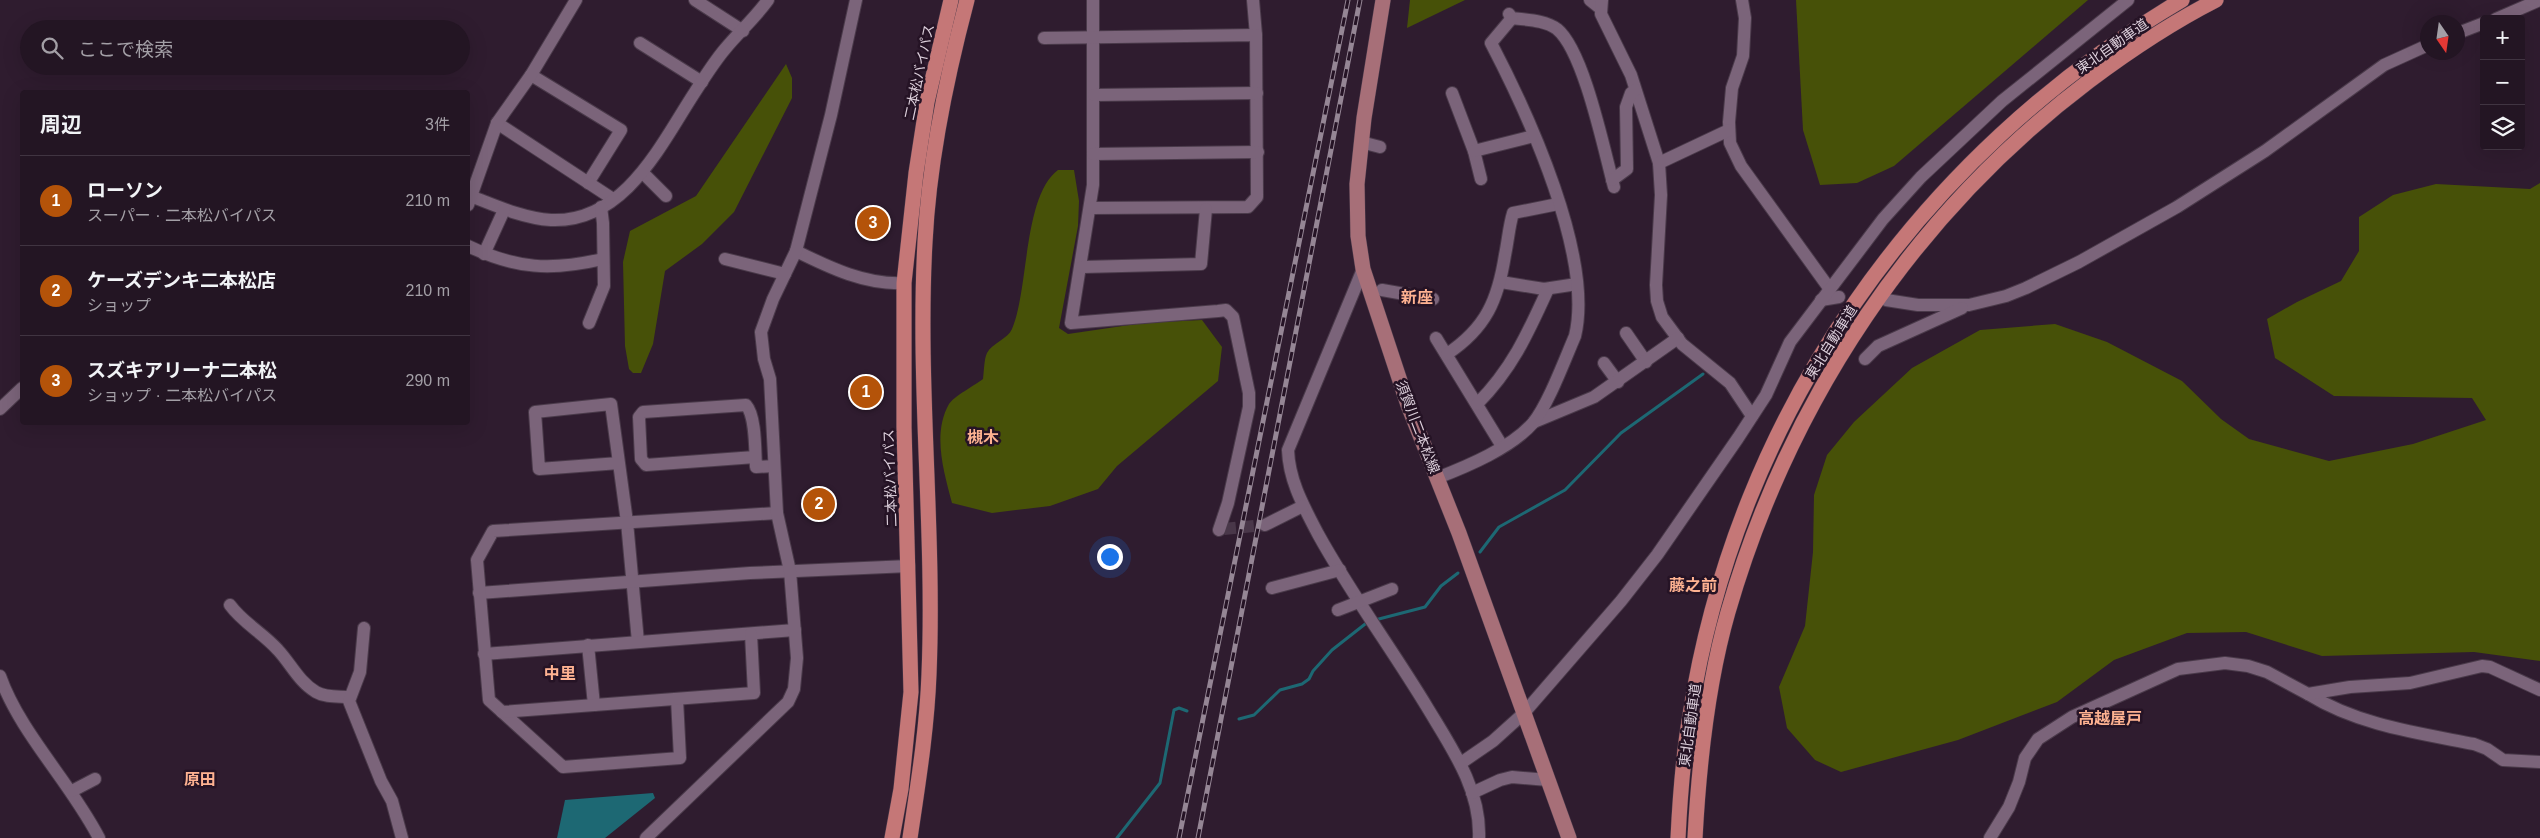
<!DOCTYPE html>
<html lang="ja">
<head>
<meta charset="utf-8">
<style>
	body { margin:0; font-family:Arial,"Noto Sans JP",sans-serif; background:#2b1e2b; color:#f1f3f6 }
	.controls { position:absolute; right:15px; top:15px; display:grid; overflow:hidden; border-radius:5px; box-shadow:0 5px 20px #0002 }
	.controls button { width:45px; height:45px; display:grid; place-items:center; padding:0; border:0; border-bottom:1px solid #403441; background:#231523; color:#f1f3f6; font:25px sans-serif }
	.compass { position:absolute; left:2420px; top:15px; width:45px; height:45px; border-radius:50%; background:#231523; box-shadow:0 5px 20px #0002; rotate:167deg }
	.you { position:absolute; left:1109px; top:556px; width:18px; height:18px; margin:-12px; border:4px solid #fff; border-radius:50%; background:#1a73e8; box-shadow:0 0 0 8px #1a73e833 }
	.badge { display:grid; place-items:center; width:32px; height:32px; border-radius:50%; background:#b45309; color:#fff; font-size:16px; font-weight:700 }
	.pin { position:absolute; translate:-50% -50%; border:2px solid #fff; box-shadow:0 1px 5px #0006 }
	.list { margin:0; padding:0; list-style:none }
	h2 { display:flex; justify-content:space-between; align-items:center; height:65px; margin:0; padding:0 20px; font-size:21px }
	h2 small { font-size:16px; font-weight:400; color:#a39fa6 }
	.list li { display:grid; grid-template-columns:32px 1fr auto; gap:15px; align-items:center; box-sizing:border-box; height:90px; padding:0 20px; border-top:1px solid #403441 }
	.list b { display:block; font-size:19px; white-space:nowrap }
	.list p { margin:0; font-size:16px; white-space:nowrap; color:#a39fa6 }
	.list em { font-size:16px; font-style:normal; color:#a39fa6 }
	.icon { flex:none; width:28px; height:28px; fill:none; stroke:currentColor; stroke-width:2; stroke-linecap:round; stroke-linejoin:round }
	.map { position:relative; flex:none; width:2540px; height:838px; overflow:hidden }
	.search { position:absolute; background:#231523; box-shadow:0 5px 20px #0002; left:20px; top:20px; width:450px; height:55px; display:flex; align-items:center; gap:12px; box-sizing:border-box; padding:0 18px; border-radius:28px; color:#a39fa6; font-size:19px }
	.panel { position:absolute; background:#231523; box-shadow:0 5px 20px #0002; left:20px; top:90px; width:450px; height:335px; border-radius:5px }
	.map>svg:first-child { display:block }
	.forest { fill:#475108 }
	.water { fill:#1d6873 }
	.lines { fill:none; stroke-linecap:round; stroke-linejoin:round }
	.stream { stroke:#1d6873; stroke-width:3 }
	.minor-tunnel { stroke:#493749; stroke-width:12; stroke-dasharray:12 6; stroke-linecap:butt }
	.minor-casing { stroke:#4a3a4a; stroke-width:14 }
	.major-casing { stroke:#4a3a4a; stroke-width:16 }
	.highway-casing { stroke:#4a3a4a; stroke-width:16 }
	.minor { stroke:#7b647a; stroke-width:12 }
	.major { stroke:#a76f78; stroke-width:15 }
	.highway { stroke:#c57777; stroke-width:15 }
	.rail-casing { stroke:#958695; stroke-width:5 }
	.rail { stroke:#251325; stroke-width:3; stroke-dasharray:9; stroke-linecap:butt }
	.labels { text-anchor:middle; stroke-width:5; stroke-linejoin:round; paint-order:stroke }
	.street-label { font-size:14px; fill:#dccfdb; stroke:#251325 }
	.quarter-label { font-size:16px; font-weight:bold; fill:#feb291; stroke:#251325 }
</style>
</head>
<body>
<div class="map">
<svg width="2540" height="838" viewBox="0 0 2540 838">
	<rect width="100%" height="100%" fill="#2f1c2f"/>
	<g class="forest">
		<polygon points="1410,0 1465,0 1407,28"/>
		<polygon points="1796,0 2088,0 1894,166 1857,183 1820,185 1803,130"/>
		<polygon points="786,64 792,78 792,98 734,212 702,244 665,271 653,344 641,373 633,373 629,369 625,346 623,262 630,231 696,196"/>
		<path d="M 1058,170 L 1074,170 L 1079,201 L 1078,226 L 1059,328 L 1068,334 L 1143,323 L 1202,320 L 1222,347 L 1218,381 L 1117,466 L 1098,489 L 1050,506 L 992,513 L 952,503 C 944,472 932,434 949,404 C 953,397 975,385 983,379 C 984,372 984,359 987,353 C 992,343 1008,339 1012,329 C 1029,289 1023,196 1058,170 Z"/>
		<polygon points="2540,183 2540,661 2474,652 2322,656 2246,632 2187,633 2114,660 2057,702 1958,740 1841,772 1815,760 1787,728 1779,687 1805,626 1813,552 1814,495 1827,455 1854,422 1912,368 1980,330 2055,324 2107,342 2182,381 2221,419 2249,439 2329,461 2413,444 2486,420 2472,398 2334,396 2275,358 2267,319 2297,302 2341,281 2359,251 2359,217 2393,195 2436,184 2530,189"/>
	</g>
	<polygon class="water" points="653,793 655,798 605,838 557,838 565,800"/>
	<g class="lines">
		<g class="stream">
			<polyline points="1480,552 1499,527 1565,490 1621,433 1703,374"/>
			<polyline points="1375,620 1425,607 1441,586 1458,573"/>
			<polyline points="1239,719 1254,715 1280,690 1302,684 1309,679 1313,671 1332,650 1369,621"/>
			<polyline points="1117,838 1160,783 1174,710 1179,708 1187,711"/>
		</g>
		<polyline class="minor-tunnel" points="1224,529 1265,525"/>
		<g class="minor-casing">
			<g id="minor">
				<polyline points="695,0 743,31"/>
				<polyline points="1093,0 1093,185 1071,323 1218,311 1226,310 1233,317 1249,393 1249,407 1228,503 1219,530"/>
				<polyline points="1253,0 1256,35"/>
				<polyline points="1590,0 1600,8"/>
				<polyline points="1602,0 1601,14 1631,75 1659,163 1661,195 1656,285 1657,301 1662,317 1682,344 1730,383 1752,416"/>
				<polyline points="1742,0 1745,18 1743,56 1732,88 1729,122 1730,143 1741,166 1829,288"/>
				<path d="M 1509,14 L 1512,18 C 1527,20 1545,20 1557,29 C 1584,51 1604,150 1614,187"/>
				<polyline points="2496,19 2540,0"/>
				<polyline points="2458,33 2484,23"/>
				<polyline points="1044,38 1256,35 1257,197 1248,207 1091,208"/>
				<polyline points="640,43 702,82"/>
				<polyline points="531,75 621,130 588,183"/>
				<polyline points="1452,93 1474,151 1481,179"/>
				<polyline points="1094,95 1257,93"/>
				<polyline points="497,123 613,199"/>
				<polyline points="1361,142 1380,147"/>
				<polyline points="1474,151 1534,136"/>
				<polyline points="1093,154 1258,152"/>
				<polyline points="1659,163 1729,130"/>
				<polyline points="643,173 666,196"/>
				<polyline points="1612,180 1627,169 1626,107 1631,93 1635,90"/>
				<path d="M 468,195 C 494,205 522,218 551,220 C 625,223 661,144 695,92 C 704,78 714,62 725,49 C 739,32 755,18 768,0"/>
				<polyline points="468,205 497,123 531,75 576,0"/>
				<path d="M 468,246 C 516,269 551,271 603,259"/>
				<path d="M 796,251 C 830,268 866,285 904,283"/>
				<polyline points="484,254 504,210"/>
				<polyline points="725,259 785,274"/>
				<polyline points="1082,267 1201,264 1206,209"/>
				<path d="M 1363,269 L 1288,450 C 1289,481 1304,507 1318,534 C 1351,594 1392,649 1427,707 C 1451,747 1481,789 1479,838"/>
				<polyline points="1501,282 1544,289 1577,284"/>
				<polyline points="1382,290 1433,299"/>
				<polyline points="1821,300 1839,297"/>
				<polyline points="1886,300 1918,305 1969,305 2006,296 2026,288 2079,262 2177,207 2265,151 2384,65 2428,45"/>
				<polyline points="589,323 604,286 603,223 601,207"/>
				<polyline points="1626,333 1646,362"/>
				<polyline points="1436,338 1502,446"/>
				<path d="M 1447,354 C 1486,328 1498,300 1505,255 C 1508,241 1509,226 1513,213 L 1558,204"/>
				<polyline points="1865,359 1878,346 1962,308"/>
				<polyline points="1604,363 1618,382"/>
				<path d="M 1477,404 C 1512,369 1528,333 1548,289"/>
				<polyline points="0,409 22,388"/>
				<polyline points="1534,422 1594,397 1678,338"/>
				<path d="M 755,457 L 646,465 L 641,459 L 639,417 L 643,412 L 746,405 C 756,416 755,451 756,467 L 774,466"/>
				<polyline points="619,463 539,469 535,412 611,404 627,522 638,642"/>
				<path d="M 1437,478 C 1468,466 1511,448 1533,423 C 1548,405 1565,359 1575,336 C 1594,257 1528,114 1491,43 L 1512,18"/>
				<polyline points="1265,525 1303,506"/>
				<polyline points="1272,588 1340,570"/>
				<polyline points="479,593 750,573 909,566"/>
				<path d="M 230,605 C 243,623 263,633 278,650 C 291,664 299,682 316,692 C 326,698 339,696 350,697"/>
				<polyline points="1338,610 1392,589"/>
				<polyline points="364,628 360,672 349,701 381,781 392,801 402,838"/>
				<polyline points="588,645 594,705"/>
				<polyline points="484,654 795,630"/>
				<path d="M 0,676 C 20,733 71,783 99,838"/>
				<path d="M 2308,694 C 2358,725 2418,733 2474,744 L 2487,749 L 2503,760 L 2540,762"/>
				<polyline points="677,699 680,758 563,767 489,700 477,560 493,531 777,513"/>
				<polyline points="502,712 754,693 751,634"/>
				<polyline points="1461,763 1493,741 1523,714 1621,601 1657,555 1738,438 1766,395 1790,342 1883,219 1921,177 2002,101 2128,0"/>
				<polyline points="72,791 95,779"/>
				<polyline points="1472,793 1500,780 1512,777 1548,780"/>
				<polyline points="646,838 788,702 794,689 797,658 790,571 777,513 770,379 764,359 761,332 773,299 796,251 831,115 856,0"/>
				<polyline points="1990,838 2009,807 2019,782 2025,758 2038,739 2072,717 2178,669 2225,663 2248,666 2267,672 2308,694 2350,687 2410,683 2482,666 2490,667 2540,690"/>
			</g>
		</g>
		<g class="major-casing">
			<polyline id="major" points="1383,0 1364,118 1357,184 1358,236 1363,269 1408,405 1459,533 1569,838"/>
		</g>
		<g class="highway-casing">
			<g id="highway">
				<polyline points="892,838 901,789 911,692 904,427 904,283 916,173 927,102 951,0"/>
				<path d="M 910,838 C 918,784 927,729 929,674 C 935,530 917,386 925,242 C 929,160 946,79 967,0"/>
				<path d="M 1678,838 C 1680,797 1683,756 1690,715 C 1737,413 1920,154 2182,0"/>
				<path d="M 1695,838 C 1699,763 1707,685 1728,612 C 1789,401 1913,214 2089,81 C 2129,51 2171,23 2216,0"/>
			</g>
		</g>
		<use href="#minor" class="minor"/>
		<use href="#major" class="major"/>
		<use href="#highway" class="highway"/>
		<g class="rail-casing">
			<g id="rail">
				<polyline points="1179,838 1348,0"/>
				<polyline points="1198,838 1360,0"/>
			</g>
		</g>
		<use href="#rail" class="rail"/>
	</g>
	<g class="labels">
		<g class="street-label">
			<text transform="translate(2112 46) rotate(-35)" y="5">東北自動車道</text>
			<text transform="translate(919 72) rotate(-78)" y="5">二本松バイパス</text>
			<text transform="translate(1831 342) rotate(-58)" y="5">東北自動車道</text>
			<text transform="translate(1418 427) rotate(69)" y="5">須賀川二本松線</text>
			<text transform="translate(890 478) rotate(-92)" y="5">二本松バイパス</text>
			<text transform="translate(1690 725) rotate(-82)" y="5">東北自動車道</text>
		</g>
		<g class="quarter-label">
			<text x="1417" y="303">新座</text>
			<text x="983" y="443">槻木</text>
			<text x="1693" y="591">藤之前</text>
			<text x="560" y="679">中里</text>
			<text x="2110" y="724">高越屋戸</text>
			<text x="200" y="785">原田</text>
		</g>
	</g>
</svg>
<div class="controls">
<button>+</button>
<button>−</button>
<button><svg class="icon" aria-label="layers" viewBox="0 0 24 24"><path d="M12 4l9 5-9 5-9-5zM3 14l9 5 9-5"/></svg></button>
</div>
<svg class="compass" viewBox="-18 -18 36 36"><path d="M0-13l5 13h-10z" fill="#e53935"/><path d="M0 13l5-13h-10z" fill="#a39fa6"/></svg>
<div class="you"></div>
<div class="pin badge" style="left:866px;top:392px">1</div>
<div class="pin badge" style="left:819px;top:504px">2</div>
<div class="pin badge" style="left:873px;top:223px">3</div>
<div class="search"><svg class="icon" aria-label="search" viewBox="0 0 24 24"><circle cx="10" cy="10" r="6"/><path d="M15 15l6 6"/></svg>ここで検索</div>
<section class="panel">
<h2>周辺<small>3件</small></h2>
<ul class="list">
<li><span class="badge">1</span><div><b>ローソン</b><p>スーパー · 二本松バイパス</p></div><em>210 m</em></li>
<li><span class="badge">2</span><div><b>ケーズデンキ二本松店</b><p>ショップ</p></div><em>210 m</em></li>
<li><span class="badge">3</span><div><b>スズキアリーナ二本松</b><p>ショップ · 二本松バイパス</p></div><em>290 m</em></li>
</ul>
</section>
</div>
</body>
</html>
